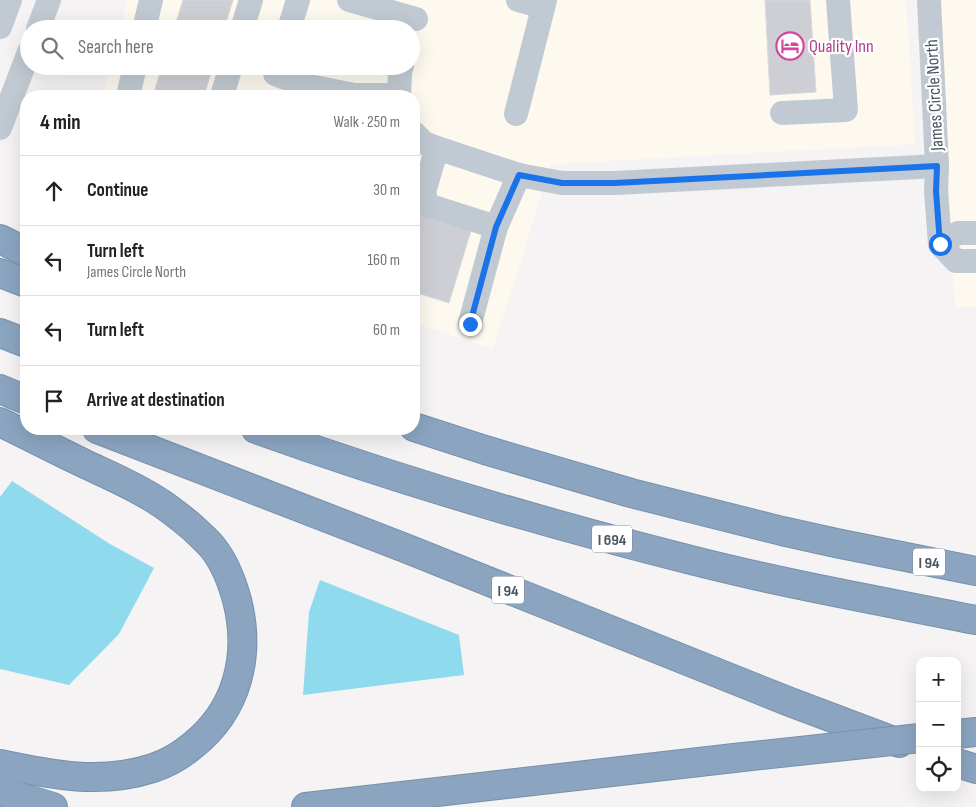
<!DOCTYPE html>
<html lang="en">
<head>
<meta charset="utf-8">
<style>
	body { margin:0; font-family:"Sofia Sans Condensed",sans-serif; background:#f6f6f6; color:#222 }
	.controls { position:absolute; right:15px; bottom:15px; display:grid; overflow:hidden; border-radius:10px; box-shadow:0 5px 20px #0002 }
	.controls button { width:45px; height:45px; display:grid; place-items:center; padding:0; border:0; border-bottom:1px solid #e0e0e0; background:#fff; color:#222; font:25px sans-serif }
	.stop { position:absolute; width:15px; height:15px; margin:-11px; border:4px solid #1a73e8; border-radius:50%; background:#fff }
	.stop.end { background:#1a73e8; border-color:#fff; box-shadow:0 1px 5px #0008 }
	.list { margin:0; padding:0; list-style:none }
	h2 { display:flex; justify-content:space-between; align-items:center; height:65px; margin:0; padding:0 20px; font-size:21px }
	h2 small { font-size:16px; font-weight:400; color:#767676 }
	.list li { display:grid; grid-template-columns:32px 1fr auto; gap:15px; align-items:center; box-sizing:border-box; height:70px; padding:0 20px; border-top:1px solid #e0e0e0 }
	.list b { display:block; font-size:19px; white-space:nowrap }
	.list p { margin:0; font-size:16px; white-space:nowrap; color:#767676 }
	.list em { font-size:16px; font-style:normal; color:#767676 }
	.icon { flex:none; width:28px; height:28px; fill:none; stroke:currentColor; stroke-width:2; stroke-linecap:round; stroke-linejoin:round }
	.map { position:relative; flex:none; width:976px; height:807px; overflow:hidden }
	.search { position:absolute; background:#fff; box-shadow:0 5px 20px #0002; left:20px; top:20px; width:400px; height:55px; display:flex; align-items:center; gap:12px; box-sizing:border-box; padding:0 18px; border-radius:28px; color:#767676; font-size:19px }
	.panel { position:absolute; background:#fff; box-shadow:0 5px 20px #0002; left:20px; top:90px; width:400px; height:345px; border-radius:20px }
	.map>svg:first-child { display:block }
	.commercial { fill:#fdf9ef }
	.water { fill:#90daee }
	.building { fill:#cdcfd5; stroke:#d7d9de }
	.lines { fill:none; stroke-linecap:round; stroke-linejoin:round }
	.highway-casing { stroke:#7690ad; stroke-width:30 }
	.minor { stroke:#c1cad2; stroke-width:24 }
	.highway { stroke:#8ba5c1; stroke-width:28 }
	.highway-bridge-casing { stroke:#7690ad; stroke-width:30; stroke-linecap:butt }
	.highway-bridge { stroke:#8ba5c1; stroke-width:28 }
	.route { stroke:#1a73e8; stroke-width:6 }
	.labels { text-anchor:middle; stroke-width:4.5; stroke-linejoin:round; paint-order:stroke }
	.shield { fill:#fff; stroke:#808990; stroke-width:1 }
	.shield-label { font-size:16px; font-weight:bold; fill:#4a5661 }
	.hotel-label { font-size:18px; fill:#b23c85; stroke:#fff; text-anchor:start }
	.street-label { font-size:18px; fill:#4a5661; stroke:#fff }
</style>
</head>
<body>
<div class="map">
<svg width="976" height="807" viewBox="0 0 976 807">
	<rect width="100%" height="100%" fill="#f5f3f3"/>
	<g class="commercial">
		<polygon points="128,0 906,0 915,144 551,164 493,349 414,323 414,96 102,96 110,66 411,66 411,29 120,29"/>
		<polygon points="939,0 976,0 976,307 955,307"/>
	</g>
	<g class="water">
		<polygon points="12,481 110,544 154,568 119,634 69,685 0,669 0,497"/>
		<polygon points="320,580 459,635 464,675 303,695 309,612"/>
	</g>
	<g class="building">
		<polygon points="183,0 233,0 224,29 174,29"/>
		<polygon points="765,0 810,0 816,92 770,95"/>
		<polygon points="162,66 213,66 204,96 153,96"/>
		<polygon points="414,205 473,224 449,303 414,292"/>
	</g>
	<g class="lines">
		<g class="highway-casing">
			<g id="highway">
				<polyline points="0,239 26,252"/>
				<polyline points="0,273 26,283"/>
				<polyline points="0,333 26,343"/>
				<polyline points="0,389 26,400"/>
				<path d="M 0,422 C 27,435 54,449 81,462 C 106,474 133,485 156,500 C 169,508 180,517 192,527 C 199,534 207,540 213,548 C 225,563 232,582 237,600 C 251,655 238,710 192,746 C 180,756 168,763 153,768 C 101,785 52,775 0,764"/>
				<polyline points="414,427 485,450 631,493 782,531 836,543 976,571"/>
				<polyline points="97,429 405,548 790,702 899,743"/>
				<path d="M 256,429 C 398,480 544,523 691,560 C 785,584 881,601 976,620"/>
				<polyline points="957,734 976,732"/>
				<polyline points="957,763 976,769"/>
				<polyline points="0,791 53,807"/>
				<polyline points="306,807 734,758"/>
			</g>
		</g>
		<g class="minor">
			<polyline points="349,0 416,19"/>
			<polyline points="518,0 543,7"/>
			<polyline points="0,27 10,0"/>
			<polyline points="38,29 49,0"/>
			<polyline points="144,29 151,0"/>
			<polyline points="242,29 251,0"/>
			<polyline points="289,29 298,0"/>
			<polyline points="277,66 275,74 304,85 354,95 398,95"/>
			<polyline points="128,96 135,66"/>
			<polyline points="222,96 231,66"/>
			<polyline points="399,96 400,72 402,66"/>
			<polyline points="782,113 846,110 838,0"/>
			<polyline points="516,114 545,0"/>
			<polyline points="0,128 29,52"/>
			<polyline points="414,133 424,143 437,148 519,175 562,183 615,183 937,166 929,0"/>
			<polyline points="937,166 936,191 940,244 956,261 976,261"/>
			<polyline points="424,192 427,205 496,227 519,175"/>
			<polyline points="414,193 424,192 437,148"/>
			<polyline points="940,244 958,233 976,233"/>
			<polyline points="470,323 496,227"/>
		</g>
		<use href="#highway" class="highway"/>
		<g class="highway-bridge-casing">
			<polyline id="highway-bridge" points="734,758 920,738"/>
		</g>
		<use href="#highway-bridge" class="highway-bridge"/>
	</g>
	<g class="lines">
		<polyline class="route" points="470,324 496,227 519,175 562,183 615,183 937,166 936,191 940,244"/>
	</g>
	<defs>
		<g id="hotel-ring" transform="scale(1.4375)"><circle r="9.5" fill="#fff" stroke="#d1479c" stroke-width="1.5"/><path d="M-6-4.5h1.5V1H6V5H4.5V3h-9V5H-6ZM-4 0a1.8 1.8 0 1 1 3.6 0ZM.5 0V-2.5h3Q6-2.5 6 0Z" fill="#d1479c"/></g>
	</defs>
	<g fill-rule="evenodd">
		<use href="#hotel-ring" x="790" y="46"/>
	</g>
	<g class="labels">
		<g class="shield">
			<rect x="592" y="525.5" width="40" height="27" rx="4"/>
			<rect x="913" y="548.5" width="32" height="27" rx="4"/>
			<rect x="492" y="576.5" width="32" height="27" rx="4"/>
		</g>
		<g class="shield-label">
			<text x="612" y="545">I 694</text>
			<text x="929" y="568">I 94</text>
			<text x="508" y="596">I 94</text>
		</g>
		<g class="hotel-label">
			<text x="809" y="52">Quality Inn</text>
		</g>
		<g class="street-label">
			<text transform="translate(934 95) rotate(-93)" y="6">James Circle North</text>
		</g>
	</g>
</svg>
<div class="controls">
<button>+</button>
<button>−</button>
<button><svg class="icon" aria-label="locate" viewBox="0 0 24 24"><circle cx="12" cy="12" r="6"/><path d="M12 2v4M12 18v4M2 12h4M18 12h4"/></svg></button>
</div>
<div class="stop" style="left:940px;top:244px"></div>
<div class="stop end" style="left:470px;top:324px"></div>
<div class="search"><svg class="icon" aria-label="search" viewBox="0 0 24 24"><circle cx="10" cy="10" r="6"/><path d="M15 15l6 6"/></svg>Search here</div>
<section class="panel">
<h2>4 min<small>Walk · 250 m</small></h2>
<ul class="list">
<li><svg class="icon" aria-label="ahead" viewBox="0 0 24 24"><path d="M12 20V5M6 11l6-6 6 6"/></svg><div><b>Continue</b></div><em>30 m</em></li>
<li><svg class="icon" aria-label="left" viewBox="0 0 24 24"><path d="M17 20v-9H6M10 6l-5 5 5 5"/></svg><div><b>Turn left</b><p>James Circle North</p></div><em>160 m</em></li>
<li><svg class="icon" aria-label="left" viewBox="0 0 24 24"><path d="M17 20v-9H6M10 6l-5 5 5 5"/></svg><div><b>Turn left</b></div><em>60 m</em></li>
<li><svg class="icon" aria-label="arrive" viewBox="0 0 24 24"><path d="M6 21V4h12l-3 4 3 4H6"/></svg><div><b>Arrive at destination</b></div></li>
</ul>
</section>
</div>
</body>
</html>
